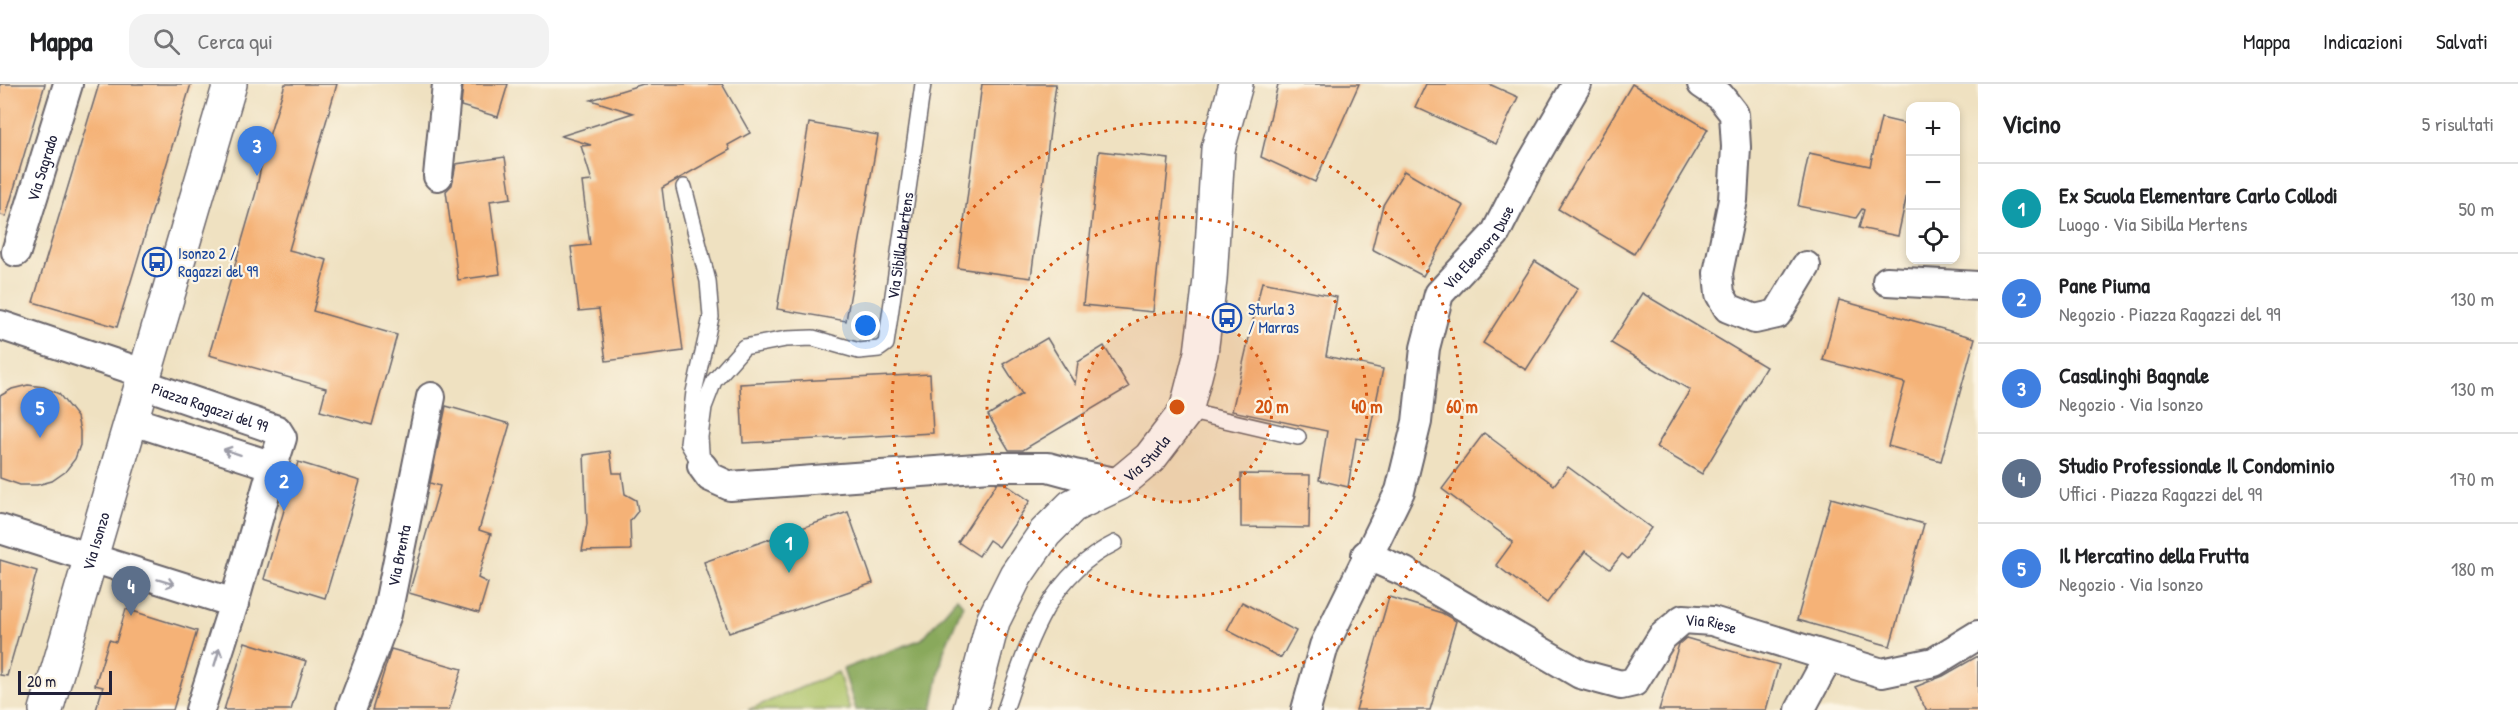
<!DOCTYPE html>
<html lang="it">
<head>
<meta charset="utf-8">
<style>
	body { margin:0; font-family:"Patrick Hand",sans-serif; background:#f2f2f2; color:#202124 }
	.controls { position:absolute; right:18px; top:18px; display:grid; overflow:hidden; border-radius:12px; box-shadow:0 3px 9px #0003 }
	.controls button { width:54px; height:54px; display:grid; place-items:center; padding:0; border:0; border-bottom:2px solid #e0e0e0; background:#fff; color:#202124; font:30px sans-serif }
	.scale { position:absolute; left:18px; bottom:15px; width:94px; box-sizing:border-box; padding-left:6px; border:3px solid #22223b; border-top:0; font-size:16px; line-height:21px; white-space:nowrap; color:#22223b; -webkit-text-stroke:4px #fcf5e5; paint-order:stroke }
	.you { position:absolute; left:866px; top:242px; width:21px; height:21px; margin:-15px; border:4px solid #fff; border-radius:50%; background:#1a73e8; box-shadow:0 0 0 9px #1a73e833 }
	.badge { display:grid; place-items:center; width:39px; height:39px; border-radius:50%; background:#db2777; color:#fff; font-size:20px; font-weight:700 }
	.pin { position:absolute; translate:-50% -50px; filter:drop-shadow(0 2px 3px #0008) }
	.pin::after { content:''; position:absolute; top:32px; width:21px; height:18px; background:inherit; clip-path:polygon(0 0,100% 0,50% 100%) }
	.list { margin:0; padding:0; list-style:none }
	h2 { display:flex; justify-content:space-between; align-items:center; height:78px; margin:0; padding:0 24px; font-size:26px }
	h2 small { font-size:20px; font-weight:400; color:#757577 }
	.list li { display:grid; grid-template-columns:39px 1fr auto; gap:18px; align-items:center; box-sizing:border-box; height:90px; padding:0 24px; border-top:2px solid #e0e0e0 }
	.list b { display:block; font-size:22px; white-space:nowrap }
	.list p { margin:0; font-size:20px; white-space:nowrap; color:#757577 }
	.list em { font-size:20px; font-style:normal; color:#757577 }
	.icon { flex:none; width:33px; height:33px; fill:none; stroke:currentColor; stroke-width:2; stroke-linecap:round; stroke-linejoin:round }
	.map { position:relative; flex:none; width:1978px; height:626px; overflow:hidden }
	header { display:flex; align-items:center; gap:36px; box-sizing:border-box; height:84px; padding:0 30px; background:#fff; border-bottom:2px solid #e0e0e0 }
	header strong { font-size:28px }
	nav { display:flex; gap:33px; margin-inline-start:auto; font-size:21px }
	.search { width:420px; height:54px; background:#f2f2f2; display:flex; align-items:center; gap:15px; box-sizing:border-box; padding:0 21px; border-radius:18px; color:#757577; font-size:22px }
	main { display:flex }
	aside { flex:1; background:#fff }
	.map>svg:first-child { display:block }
	.green { fill:#acc367; stroke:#677251; stroke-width:1.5 }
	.forest { fill:#89a95c; stroke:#56664c; stroke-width:1.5 }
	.building { fill:#f5b277 }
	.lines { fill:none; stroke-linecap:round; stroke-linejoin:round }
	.lane-casing { stroke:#6a656a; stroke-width:18 }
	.street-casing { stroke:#6a656a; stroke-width:32 }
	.secondary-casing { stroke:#6a656a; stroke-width:36 }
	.lane { stroke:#fff; stroke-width:15 }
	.street { stroke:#fff; stroke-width:28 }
	.secondary { stroke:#fff; stroke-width:33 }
	.oneway { stroke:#9c9ca7 }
	.ring { fill:none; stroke:#d45411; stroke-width:3; stroke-dasharray:3 6 }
	.labels { text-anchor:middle; stroke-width:4.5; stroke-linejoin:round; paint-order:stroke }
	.street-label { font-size:16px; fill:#22223b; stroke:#fcf5e5 }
	.transit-label { font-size:16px; fill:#164399; stroke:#fcf5e5; text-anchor:start }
	.centre { fill:#d45411; stroke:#fcf5e5; stroke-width:3 }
	.ring-label { font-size:18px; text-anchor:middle; font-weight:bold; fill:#d45411; stroke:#fcf5e5; stroke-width:4.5; stroke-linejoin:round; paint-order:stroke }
</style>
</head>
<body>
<header>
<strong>Mappa</strong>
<div class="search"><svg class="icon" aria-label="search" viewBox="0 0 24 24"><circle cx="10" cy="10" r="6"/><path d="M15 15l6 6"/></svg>Cerca qui</div>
<nav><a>Mappa</a><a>Indicazioni</a><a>Salvati</a></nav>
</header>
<main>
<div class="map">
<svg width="1978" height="626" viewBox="0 0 1978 626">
	<rect width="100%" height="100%" fill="#fcf5e5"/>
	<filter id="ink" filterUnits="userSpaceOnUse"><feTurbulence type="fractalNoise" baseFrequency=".0167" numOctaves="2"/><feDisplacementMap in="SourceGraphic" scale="12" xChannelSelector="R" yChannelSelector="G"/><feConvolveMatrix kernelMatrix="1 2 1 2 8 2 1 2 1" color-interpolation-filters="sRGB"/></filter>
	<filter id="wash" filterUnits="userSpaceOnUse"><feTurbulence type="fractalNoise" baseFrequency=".008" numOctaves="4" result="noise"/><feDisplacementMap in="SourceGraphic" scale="24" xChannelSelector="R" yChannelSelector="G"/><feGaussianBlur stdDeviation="1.35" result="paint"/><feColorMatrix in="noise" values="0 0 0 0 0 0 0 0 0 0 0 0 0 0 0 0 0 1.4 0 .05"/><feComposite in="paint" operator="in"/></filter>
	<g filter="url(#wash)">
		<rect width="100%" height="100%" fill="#efe1c1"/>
		<polygon class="green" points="838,588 850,626 748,626"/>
		<polygon class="forest" points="957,514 963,521 944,566 932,626 856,626 843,585 922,555"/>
		<g id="blocks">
			<g class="building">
				<polygon points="0,0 45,0 6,132 0,131"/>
				<polygon points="99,0 191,0 117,243 33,218"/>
				<polygon points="285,0 337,0 289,166 327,176 313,227 397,251 372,341 320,327 326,304 209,271 256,108 263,72"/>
				<polygon points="463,0 508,0 498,33 461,22"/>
				<polygon points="643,0 722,0 750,49 728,61 730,66 662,104 683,267 606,277 599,225 579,227 571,163 590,161 582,98 592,97 581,62 591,61 561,52 633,29 591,16"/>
				<polygon points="982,0 1056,0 1031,194 958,184"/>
				<polygon points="1278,0 1359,0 1315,98 1261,73"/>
				<polygon points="1426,0 1489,0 1518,13 1496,60 1415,23"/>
				<polygon points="1632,0 1708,45 1634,170 1558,125"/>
				<polygon points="1881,34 1911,41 1911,92 1898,152 1859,144 1864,126 1862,125 1856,134 1798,122 1809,69 1870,82"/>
				<polygon points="809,39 878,51 846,237 777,225"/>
				<polygon points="1099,67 1169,75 1153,228 1083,221"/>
				<polygon points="505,73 511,114 490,117 500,190 458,196 446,107 452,101 456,80"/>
				<polygon points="1404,87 1464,122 1423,192 1372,165 1383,121"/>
				<polygon points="1535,177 1578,204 1526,286 1483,259"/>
				<polygon points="1262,198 1337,213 1326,272 1383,285 1368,356 1356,354 1348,403 1319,396 1327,347 1232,327"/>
				<polygon points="1642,209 1766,283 1702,390 1656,363 1690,306 1611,259"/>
				<polygon points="1839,216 1975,254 1941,377 1888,362 1905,299 1823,276"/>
				<polygon points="1047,254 1075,300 1078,278 1104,262 1129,303 1023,366 1009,366 988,331 1022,310 1003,280"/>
				<polygon points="930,290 933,349 743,359 740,300"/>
				<polygon points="28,301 44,303 59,310 77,333 80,347 80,361 75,375 65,388 52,397 37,401 20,401 0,394 0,312 12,305"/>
				<polygon points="446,322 510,340 479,446 491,450 478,494 488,499 479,529 409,509 440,402 430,399"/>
				<polygon points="1484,349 1554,401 1568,383 1651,444 1628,475 1622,470 1610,485 1585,467 1547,519 1496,481 1513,458 1442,405"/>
				<polygon points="610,367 613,389 622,389 625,410 636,416 638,427 630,437 631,466 582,467 587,440 584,371"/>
				<polygon points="298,378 360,397 325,514 264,495"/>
				<polygon points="1241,390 1310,391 1309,444 1241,443"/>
				<polygon points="997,399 1004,399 1030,417 999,463 989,456 979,472 958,458"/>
				<polygon points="1831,414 1924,440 1890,562 1797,536"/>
				<polygon points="848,428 873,499 729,549 704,478"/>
				<polygon points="0,476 37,487 7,592 0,591"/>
				<polygon points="1389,513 1442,529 1456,537 1430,626 1356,626"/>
				<polygon points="1242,518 1296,547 1281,574 1227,546"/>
				<polygon points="126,525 197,547 173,626 96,626 103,603 95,601 109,556 116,558"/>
				<polygon points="1686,554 1779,581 1766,626 1659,626 1679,560"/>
				<polygon points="245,558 306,577 291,626 224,626"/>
				<polygon points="391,565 462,585 449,626 372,626"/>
				<polygon points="1978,572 1978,626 1926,626 1915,603 1943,592"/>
			</g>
		</g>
	</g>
	<g filter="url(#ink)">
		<use href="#blocks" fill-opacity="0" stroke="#6a656a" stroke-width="1.5"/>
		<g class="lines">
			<g class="lane-casing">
				<g id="lane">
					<polyline points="684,103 708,197 711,233 694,308 688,359 700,380"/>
					<polyline points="1186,327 1298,353"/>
					<path id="s1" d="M 702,382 L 700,353 L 704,323 L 714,297 L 744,263 L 786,255 L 813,254 L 859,267 L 879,265 L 886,260 L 923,0"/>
					<path d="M 1005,626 C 1028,559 1047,492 1115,459"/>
				</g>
			</g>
			<g class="street-casing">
				<g id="street">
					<polyline points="1702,0 1720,12 1734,30 1736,63 1733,116 1718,189 1720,210 1728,224 1755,235 1777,230 1806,182"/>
					<polyline points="438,92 447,0"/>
					<path id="s2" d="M 16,168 L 68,0"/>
					<polyline points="1887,197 1978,202"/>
					<polyline points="0,241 143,289"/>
					<path id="s3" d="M 140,299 L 277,346 L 282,354 L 273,382"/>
					<polyline points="702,382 710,393 730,402 990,383 1048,383 1074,390 1120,399"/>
					<polyline points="0,445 234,519 273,382 130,336"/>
					<path id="s4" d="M 1366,471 L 1405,488 L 1580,590 L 1621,601 L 1634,598 L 1662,553 L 1683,535 L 1712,537 L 1882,589 L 1934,578 L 1978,551"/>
					<polyline points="200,626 234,519"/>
					<path id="s5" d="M 351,626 L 387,530 L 431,313"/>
					<path id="s6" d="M 1306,626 L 1324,562 L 1400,407 L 1417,338 L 1425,264 L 1439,210 L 1495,150 L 1529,83 L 1577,0"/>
					<polyline points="1800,626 1828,574"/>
				</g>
			</g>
			<g class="secondary-casing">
				<g id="secondary">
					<path id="s7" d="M 46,626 L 230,0"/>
					<path id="s8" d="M 970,626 L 993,537 L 1016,491 L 1045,449 L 1072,422 L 1120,399 L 1150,374 L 1186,327 L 1201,269 L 1210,196 L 1218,65 L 1236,0"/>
				</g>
			</g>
			<use href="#lane" class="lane"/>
			<use href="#street" class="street"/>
			<use href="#secondary" class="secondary"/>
		</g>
		<defs><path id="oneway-shaft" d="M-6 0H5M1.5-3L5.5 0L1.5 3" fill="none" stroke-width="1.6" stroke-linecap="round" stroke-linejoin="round" transform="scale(1.5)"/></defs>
		<g class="oneway">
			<use href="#oneway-shaft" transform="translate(232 368) rotate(-162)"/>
			<use href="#oneway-shaft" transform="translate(166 498) rotate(17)"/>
			<use href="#oneway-shaft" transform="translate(217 573) rotate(-73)"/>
		</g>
	</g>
	<circle cx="1177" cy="323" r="95" fill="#d45411" fill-opacity=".12"/>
	<g class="ring">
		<circle cx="1177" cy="323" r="95"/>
		<circle cx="1177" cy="323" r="190"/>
		<circle cx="1177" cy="323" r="285"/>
	</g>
	<defs>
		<g id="bus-ring" transform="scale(1.5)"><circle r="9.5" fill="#fcf5e5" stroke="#1a4fb4" stroke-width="1.5"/><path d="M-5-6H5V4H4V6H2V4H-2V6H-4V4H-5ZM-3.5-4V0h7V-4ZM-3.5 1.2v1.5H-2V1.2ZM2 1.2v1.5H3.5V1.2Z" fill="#1a4fb4"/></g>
	</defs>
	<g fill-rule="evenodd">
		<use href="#bus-ring" x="157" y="178"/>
		<use href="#bus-ring" x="1227" y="234"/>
	</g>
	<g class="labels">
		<g class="street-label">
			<text dy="6" stroke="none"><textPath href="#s2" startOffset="88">Via Sagrado</textPath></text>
			<text dy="6" stroke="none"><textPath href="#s1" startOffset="378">Via Sibilla Mertens</textPath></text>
			<text dy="6" stroke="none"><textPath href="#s6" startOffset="502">Via Eleonora Duse</textPath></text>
			<text dy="6" stroke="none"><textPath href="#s3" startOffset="74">Piazza Ragazzi del 99</textPath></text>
			<text dy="6" stroke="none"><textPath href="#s8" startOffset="322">Via Sturla</textPath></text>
			<text dy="6" stroke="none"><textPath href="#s7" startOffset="176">Via Isonzo</textPath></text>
			<text dy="6" stroke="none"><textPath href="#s5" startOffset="162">Via Brenta</textPath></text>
			<text dy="6" stroke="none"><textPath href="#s4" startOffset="410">Via Riese</textPath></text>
		</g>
		<g class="transit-label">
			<text x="178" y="175">Isonzo 2 /<tspan x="178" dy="18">Ragazzi del 99</tspan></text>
			<text x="1248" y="231">Sturla 3<tspan x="1248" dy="18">/ Marras</tspan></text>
		</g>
	</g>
	<circle cx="1177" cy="323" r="9" class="centre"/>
	<g class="ring-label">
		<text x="1272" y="329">20 m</text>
		<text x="1367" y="329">40 m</text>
		<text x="1462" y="329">60 m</text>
	</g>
</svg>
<div class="controls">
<button>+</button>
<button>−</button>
<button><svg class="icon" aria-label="locate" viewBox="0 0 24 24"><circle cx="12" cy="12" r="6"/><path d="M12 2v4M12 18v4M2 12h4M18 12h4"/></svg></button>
</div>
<div class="scale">20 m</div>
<div class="you"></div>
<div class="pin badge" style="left:789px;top:489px;background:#0f9aa8">1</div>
<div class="pin badge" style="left:284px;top:427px;background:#3f7fe0">2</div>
<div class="pin badge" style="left:257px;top:92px;background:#3f7fe0">3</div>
<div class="pin badge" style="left:131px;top:532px;background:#5c6f8a">4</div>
<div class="pin badge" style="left:40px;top:354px;background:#3f7fe0">5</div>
</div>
<aside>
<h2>Vicino<small>5 risultati</small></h2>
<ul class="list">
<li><span class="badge" style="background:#0f9aa8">1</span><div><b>Ex Scuola Elementare Carlo Collodi</b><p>Luogo · Via Sibilla Mertens</p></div><em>50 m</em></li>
<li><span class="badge" style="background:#3f7fe0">2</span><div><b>Pane Piuma</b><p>Negozio · Piazza Ragazzi del 99</p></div><em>130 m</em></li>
<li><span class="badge" style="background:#3f7fe0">3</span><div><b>Casalinghi Bagnale</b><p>Negozio · Via Isonzo</p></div><em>130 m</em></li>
<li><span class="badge" style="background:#5c6f8a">4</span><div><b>Studio Professionale Il Condominio</b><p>Uffici · Piazza Ragazzi del 99</p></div><em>170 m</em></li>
<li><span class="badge" style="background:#3f7fe0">5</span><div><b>Il Mercatino della Frutta</b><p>Negozio · Via Isonzo</p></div><em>180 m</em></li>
</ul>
</aside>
</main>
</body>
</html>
